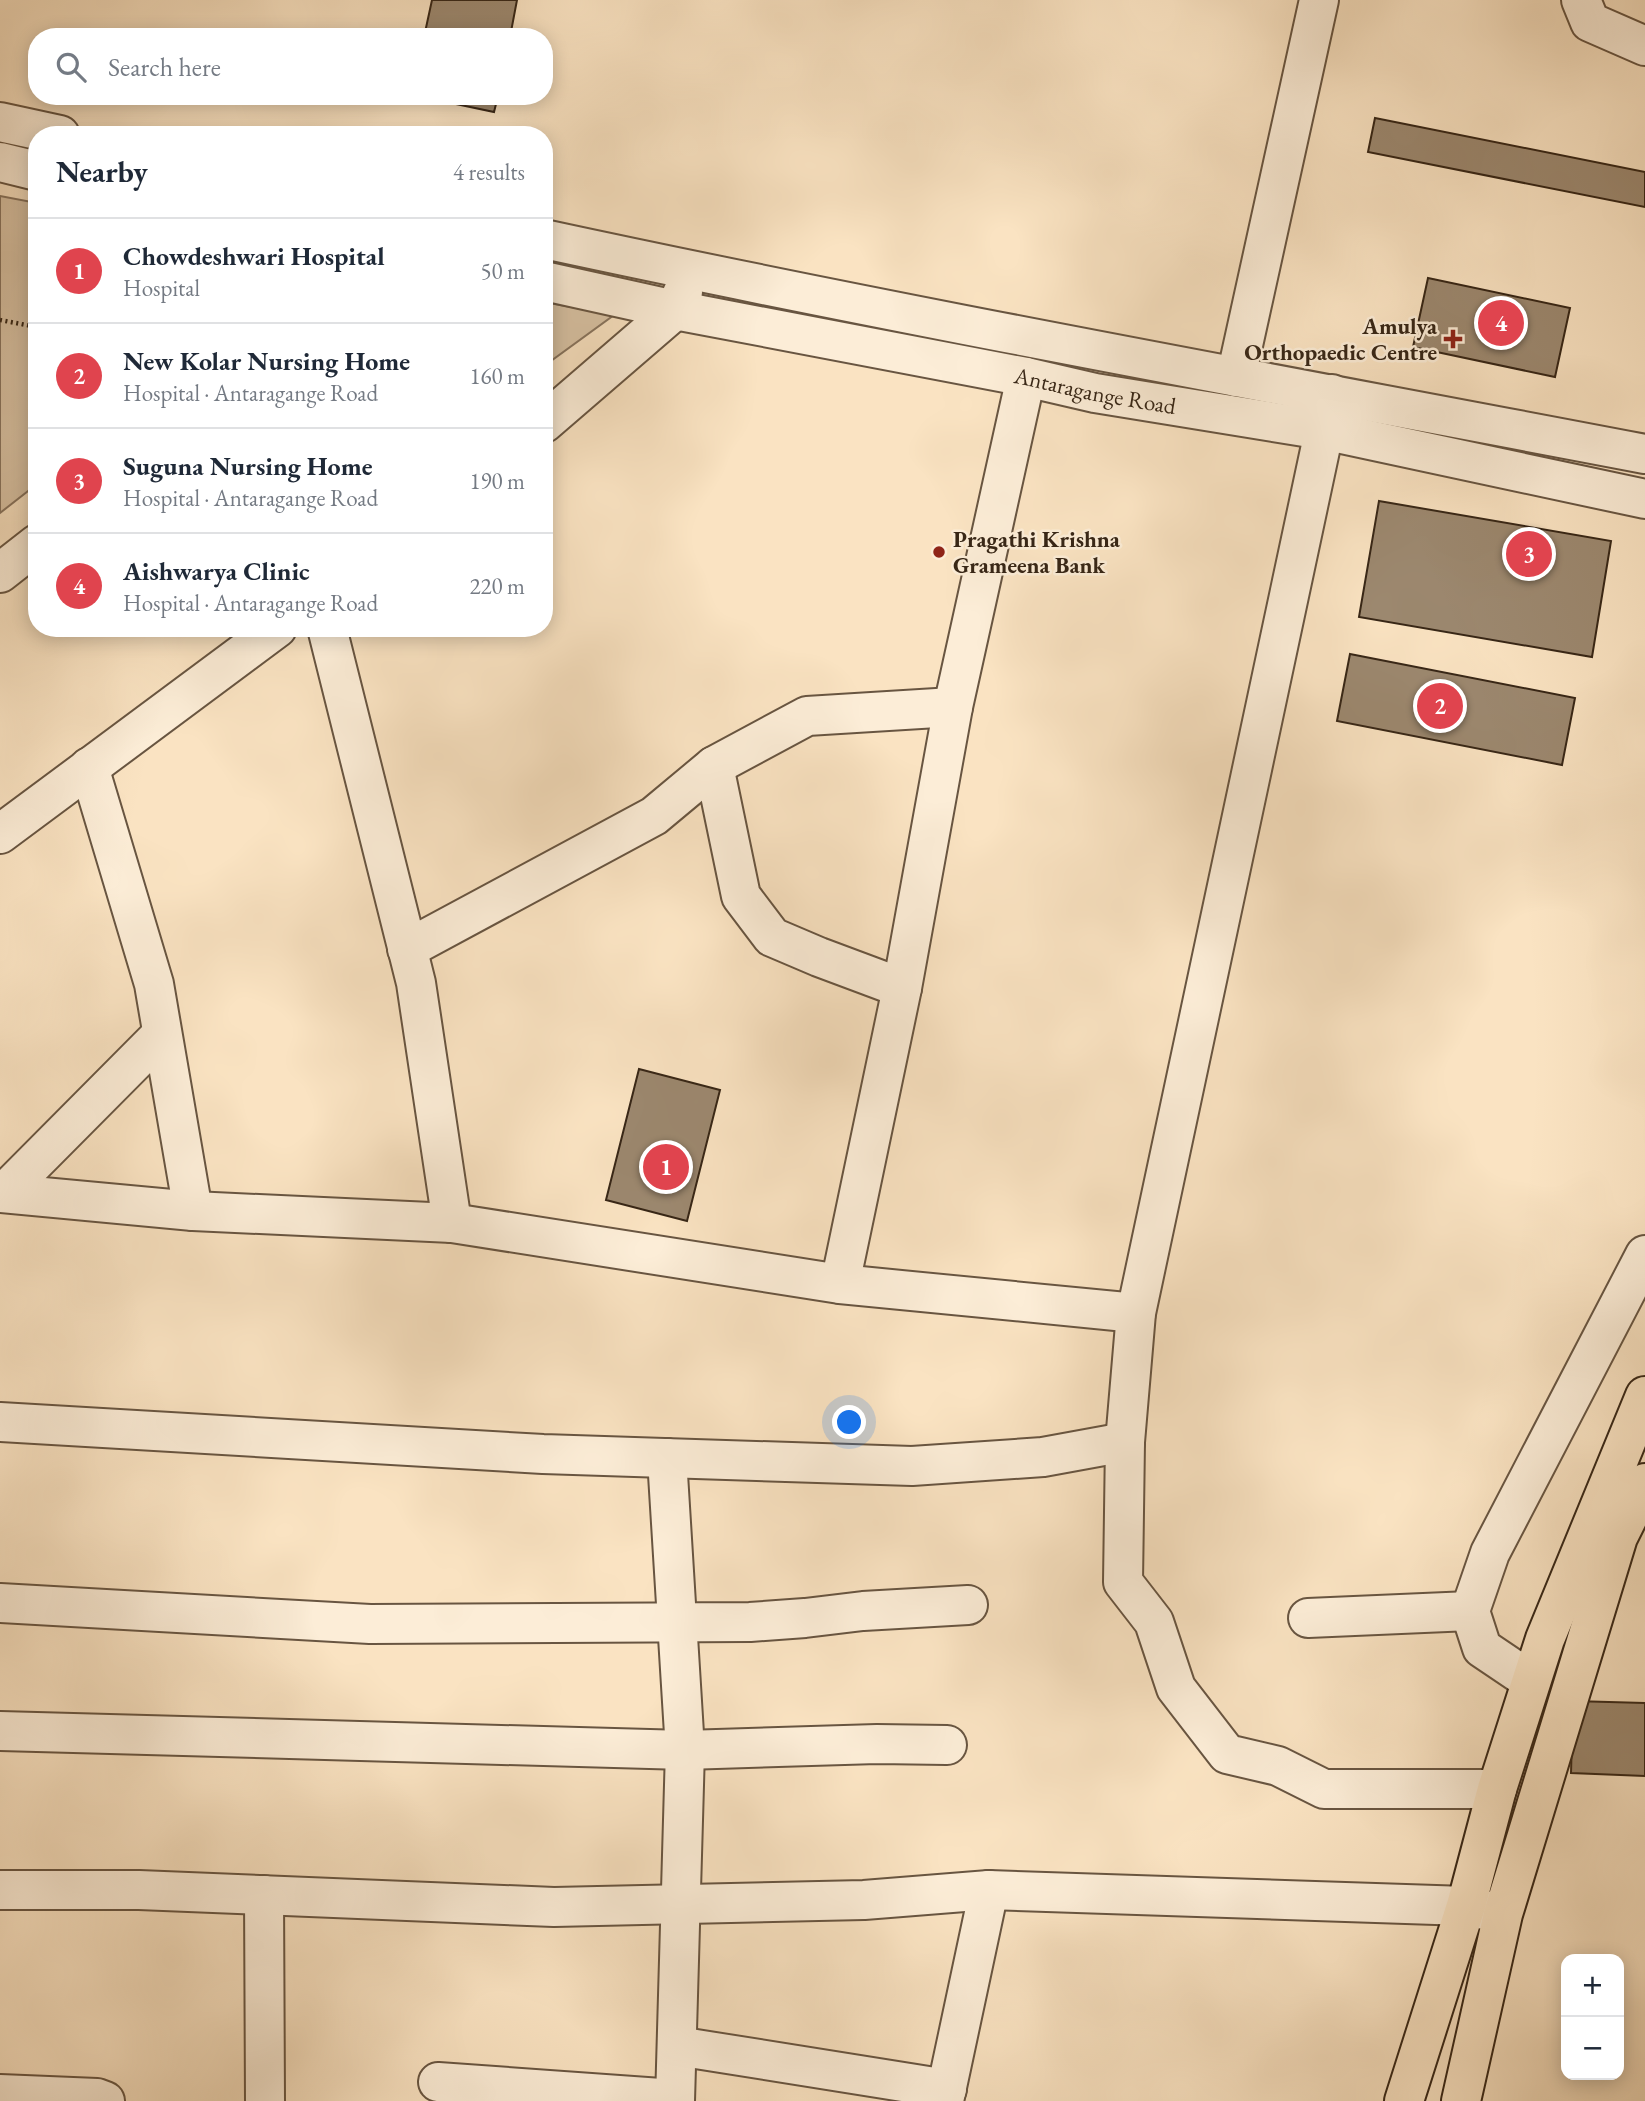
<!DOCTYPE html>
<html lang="en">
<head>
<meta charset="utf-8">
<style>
	body { margin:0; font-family:"EB Garamond",serif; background:#f2f2f3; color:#1f2937 }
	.controls { position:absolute; right:21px; bottom:21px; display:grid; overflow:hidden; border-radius:14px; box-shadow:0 4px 18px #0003 }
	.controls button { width:63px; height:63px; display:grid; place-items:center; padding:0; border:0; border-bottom:2px solid #e0e1e3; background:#fff; color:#1f2937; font:35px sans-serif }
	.you { position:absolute; left:850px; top:1423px; width:24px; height:24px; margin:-18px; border:5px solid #fff; border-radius:50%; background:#1a73e8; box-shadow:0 0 0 10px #1a73e833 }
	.badge { display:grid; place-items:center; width:46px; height:46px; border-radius:50%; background:#2563eb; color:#fff; font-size:23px; font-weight:700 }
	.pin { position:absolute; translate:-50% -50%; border:4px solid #fff; box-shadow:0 2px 7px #0006 }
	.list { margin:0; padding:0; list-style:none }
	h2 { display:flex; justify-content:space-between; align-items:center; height:91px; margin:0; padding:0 28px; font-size:30px }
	h2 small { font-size:23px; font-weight:400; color:#747a83 }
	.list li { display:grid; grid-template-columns:46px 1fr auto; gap:21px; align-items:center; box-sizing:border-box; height:105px; padding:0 28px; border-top:2px solid #e0e1e3 }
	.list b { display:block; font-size:26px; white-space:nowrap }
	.list p { margin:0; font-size:23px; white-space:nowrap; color:#747a83 }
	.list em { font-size:23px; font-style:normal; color:#747a83 }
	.icon { flex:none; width:38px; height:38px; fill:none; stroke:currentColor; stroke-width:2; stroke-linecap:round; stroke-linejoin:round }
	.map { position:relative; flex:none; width:1645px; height:2101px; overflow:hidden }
	.search { position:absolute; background:#fff; box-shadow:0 4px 18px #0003; left:28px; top:28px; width:525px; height:77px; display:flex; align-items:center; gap:18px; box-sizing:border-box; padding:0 24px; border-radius:28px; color:#747a83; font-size:26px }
	.panel { position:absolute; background:#fff; box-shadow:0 4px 18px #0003; left:28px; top:126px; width:525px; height:511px; border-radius:28px }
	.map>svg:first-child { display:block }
	.green { fill:#d9c3a5; stroke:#88745e; stroke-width:2 }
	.building { fill:#9c886f; stroke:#372616; stroke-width:2 }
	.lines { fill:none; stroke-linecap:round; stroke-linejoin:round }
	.minor-casing { stroke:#685541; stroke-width:42 }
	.major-casing { stroke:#372616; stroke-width:42 }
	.path { stroke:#372616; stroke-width:4.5; stroke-dasharray:2 3.5; stroke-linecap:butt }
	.minor { stroke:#fcedd7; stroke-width:38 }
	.major { stroke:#fae3c2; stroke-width:38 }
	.poi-dot { fill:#8f2418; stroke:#fcedd7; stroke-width:2.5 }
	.labels { text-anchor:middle; stroke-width:5; stroke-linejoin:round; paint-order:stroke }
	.poi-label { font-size:23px; font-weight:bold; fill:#372616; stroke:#fcedd7; text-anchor:end }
	.street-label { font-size:23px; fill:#372616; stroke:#fcedd7 }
</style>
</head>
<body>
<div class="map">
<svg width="1645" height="2101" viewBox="0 0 1645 2101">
	<rect width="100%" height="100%" fill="#fae3c2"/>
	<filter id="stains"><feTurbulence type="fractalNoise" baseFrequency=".00286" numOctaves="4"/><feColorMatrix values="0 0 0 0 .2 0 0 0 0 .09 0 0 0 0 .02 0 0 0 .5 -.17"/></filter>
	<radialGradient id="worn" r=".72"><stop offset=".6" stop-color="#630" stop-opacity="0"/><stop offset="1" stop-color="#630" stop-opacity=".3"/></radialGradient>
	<g class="green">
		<polygon points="0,196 37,203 37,484 0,513"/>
		<polygon points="544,302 614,315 544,366"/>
	</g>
	<g class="building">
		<polygon points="432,0 517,0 510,37 424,37"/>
		<polygon points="418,96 498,96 494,112"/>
		<polygon points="1375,118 1645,172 1645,207 1368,152"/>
		<polygon points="1428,278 1570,308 1555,377 1413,347"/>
		<polygon points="1379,501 1611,541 1592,657 1359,617"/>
		<polygon points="1350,654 1575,698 1562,765 1337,721"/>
		<polygon points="639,1069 720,1090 687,1221 606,1200"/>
		<polygon points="1573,1701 1645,1703 1645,1776 1571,1773"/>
	</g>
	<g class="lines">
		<g class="minor-casing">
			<g id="minor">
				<polyline points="1581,0 1590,22 1645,46"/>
				<polyline points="0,122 60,135"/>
				<polyline points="0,162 37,171"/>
				<path d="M 544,239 C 910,318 1278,384 1645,454"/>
				<path id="s1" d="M 544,281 L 675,310 L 1026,377 L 1095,393 L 1323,430 L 1645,499"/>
				<polyline points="1236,377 1319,0"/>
				<polyline points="1332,394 1136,1313 1125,1442 1123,1582 1154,1622 1176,1688 1227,1754 1278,1766 1324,1789 1497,1789"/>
				<polyline points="544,423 675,310 683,292"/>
				<polyline points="0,573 37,544"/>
				<polyline points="327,628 416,983 452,1223"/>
				<polyline points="714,766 741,896 772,937 819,957 902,988"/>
				<polyline points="89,767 154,984 193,1211"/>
				<polyline points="0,834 277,628"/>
				<polyline points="407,949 654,816 714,766 807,716 953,707"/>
				<polyline points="0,1193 193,1211 452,1223 840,1284 1136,1313"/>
				<polyline points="4,1193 162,1034"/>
				<polyline points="840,1284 902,988 953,707 1026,377"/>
				<polyline points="0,1422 543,1454 912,1466 1043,1457 1125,1442"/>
				<polyline points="667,1458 685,1750 675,2101"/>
				<polyline points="0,1603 370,1624 750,1622 805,1618 863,1611 968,1605"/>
				<polyline points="1308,1618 1470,1611"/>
				<polyline points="1531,1681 1482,1648 1470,1611 1490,1553 1645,1255"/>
				<polyline points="0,1731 685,1750 877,1744 947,1745"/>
				<polyline points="0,1890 139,1890 554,1907 864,1900 989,1890 1466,1906 1498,1913"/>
				<polyline points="264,1895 265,2101"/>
				<polyline points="677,2046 947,2089"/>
				<polyline points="438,2082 675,2099"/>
				<polyline points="0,2094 97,2098 105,2101"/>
				<polyline points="944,2101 989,1890"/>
			</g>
		</g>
		<g class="major-casing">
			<g id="major">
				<polyline points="1404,2101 1466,1906 1497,1789 1545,1639 1645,1396"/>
				<polyline points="1461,2101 1503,1914 1618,1537 1645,1483"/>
			</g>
		</g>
		<polyline class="path" points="0,320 37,327"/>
		<use href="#minor" class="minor"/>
		<use href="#major" class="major"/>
	</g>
	<g class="poi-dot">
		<path d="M1449.5 328.5h7v7h7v7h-7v7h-7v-7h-7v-7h7z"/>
		<circle cx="939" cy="552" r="7"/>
	</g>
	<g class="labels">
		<g class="poi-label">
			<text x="1437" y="334">Amulya<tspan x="1437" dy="26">Orthopaedic Centre</tspan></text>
			<text x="953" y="547" text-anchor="start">Pragathi Krishna<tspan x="953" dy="26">Grameena Bank</tspan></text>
		</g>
		<g class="street-label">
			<text dy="8" stroke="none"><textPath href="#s1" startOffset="562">Antaragange Road</textPath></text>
		</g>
	</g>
	<rect width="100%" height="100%" filter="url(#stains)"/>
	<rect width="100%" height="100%" fill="url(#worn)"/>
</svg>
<div class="controls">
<button>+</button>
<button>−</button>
</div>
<div class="you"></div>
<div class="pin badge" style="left:666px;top:1167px;background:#e0444e">1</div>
<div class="pin badge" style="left:1440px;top:706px;background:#e0444e">2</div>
<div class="pin badge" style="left:1529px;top:554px;background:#e0444e">3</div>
<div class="pin badge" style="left:1501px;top:323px;background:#e0444e">4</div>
<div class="search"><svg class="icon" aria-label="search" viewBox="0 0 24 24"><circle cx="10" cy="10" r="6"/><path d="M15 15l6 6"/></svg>Search here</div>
<section class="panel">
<h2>Nearby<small>4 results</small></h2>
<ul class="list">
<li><span class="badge" style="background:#e0444e">1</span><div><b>Chowdeshwari Hospital</b><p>Hospital</p></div><em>50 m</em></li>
<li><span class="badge" style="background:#e0444e">2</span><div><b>New Kolar Nursing Home</b><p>Hospital · Antaragange Road</p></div><em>160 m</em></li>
<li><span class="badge" style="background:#e0444e">3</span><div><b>Suguna Nursing Home</b><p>Hospital · Antaragange Road</p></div><em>190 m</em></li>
<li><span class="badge" style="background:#e0444e">4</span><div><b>Aishwarya Clinic</b><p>Hospital · Antaragange Road</p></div><em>220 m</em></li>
</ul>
</section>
</div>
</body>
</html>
